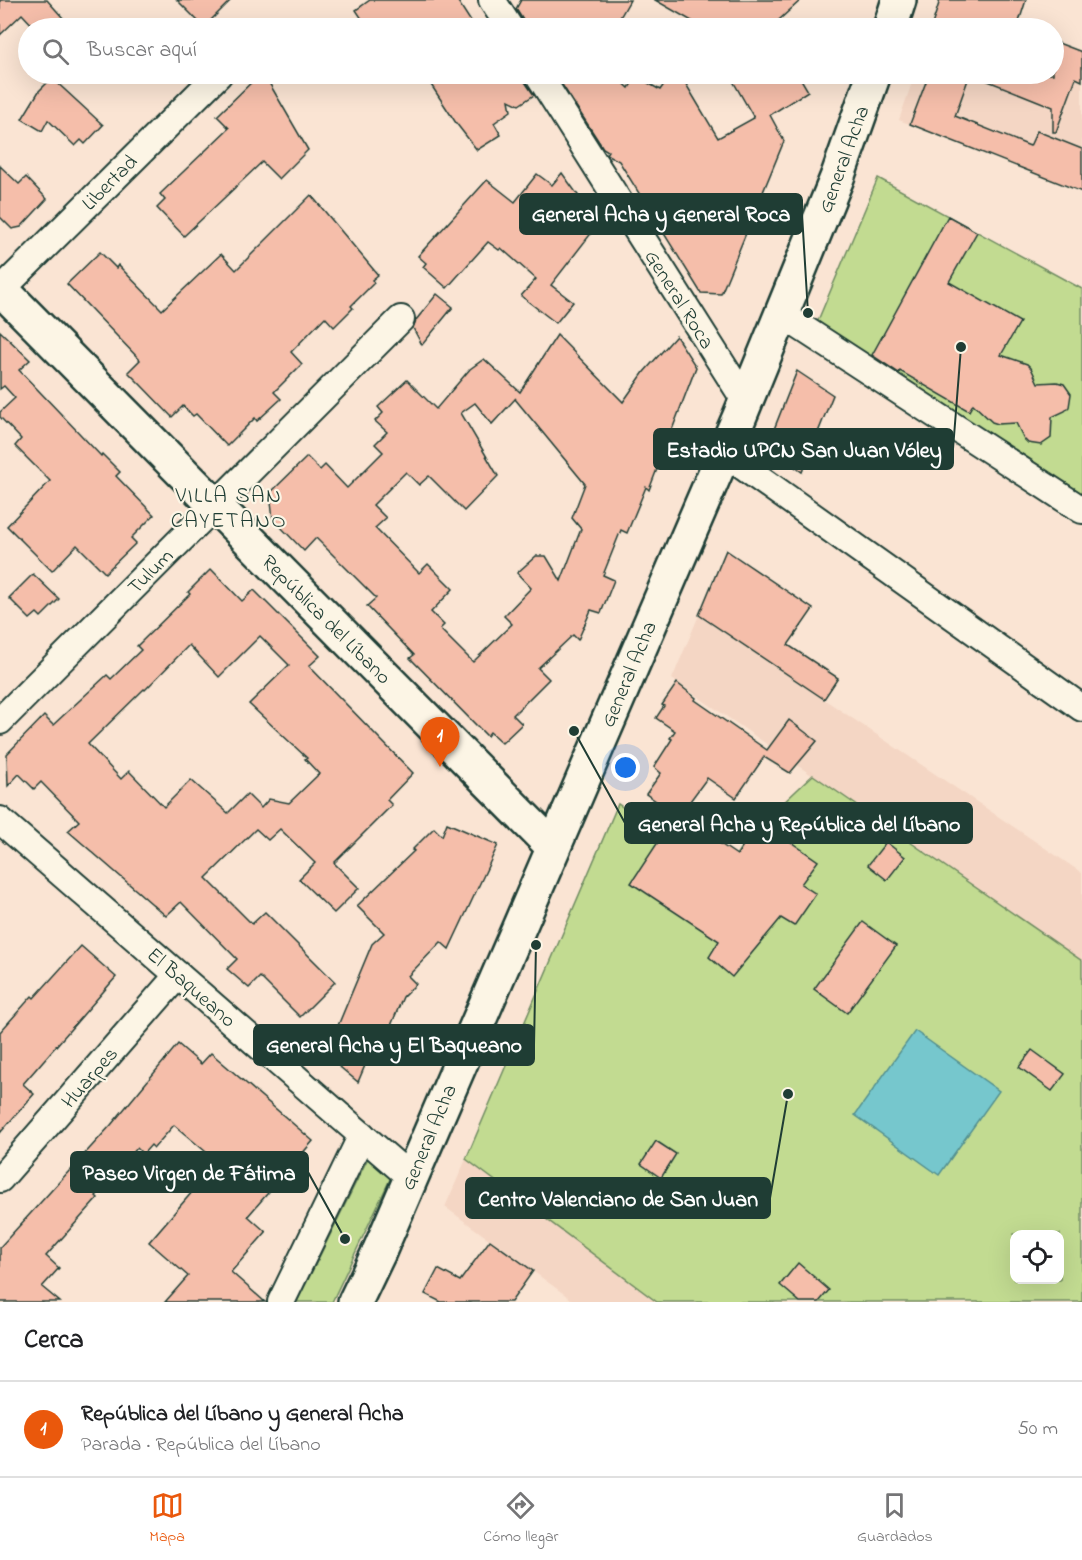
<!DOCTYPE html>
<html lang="es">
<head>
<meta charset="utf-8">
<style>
	body { margin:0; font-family:"Indie Flower",sans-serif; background:#f6f6f6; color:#202124 }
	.controls { position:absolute; right:18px; bottom:18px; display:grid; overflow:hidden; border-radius:12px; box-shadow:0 6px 24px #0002 }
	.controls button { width:54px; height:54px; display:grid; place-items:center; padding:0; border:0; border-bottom:2px solid #e0e0e0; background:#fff; color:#202124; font:30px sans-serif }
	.you { position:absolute; left:626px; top:768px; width:21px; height:21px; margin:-15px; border:4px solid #fff; border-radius:50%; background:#1a73e8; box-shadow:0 0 0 9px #1a73e833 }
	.badge { display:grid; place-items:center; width:39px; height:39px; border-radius:50%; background:#ea580c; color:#fff; font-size:20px; font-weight:700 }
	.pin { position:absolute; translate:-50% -50px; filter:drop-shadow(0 2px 3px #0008) }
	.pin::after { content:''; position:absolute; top:32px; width:21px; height:18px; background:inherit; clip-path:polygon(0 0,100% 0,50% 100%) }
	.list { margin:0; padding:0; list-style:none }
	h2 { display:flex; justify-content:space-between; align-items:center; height:78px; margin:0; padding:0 24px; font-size:26px }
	h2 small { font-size:20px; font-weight:400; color:#757577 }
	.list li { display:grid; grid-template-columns:39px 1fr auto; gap:18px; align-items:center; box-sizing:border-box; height:96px; padding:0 24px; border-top:2px solid #e0e0e0 }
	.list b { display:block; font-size:22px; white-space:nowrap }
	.list p { margin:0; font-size:20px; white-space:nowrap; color:#757577 }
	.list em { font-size:20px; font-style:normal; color:#757577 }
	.icon { flex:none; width:33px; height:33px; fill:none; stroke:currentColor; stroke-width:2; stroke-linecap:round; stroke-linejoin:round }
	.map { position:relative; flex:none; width:1082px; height:1302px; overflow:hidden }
	.search { position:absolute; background:#fff; box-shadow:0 6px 24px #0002; left:18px; right:18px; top:18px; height:66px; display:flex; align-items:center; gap:15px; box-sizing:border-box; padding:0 21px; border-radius:33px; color:#757577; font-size:22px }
	.sheet { height:174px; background:#fff }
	nav { display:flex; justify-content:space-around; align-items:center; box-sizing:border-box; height:84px; border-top:2px solid #e0e0e0; background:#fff; font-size:16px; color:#757577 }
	nav a { display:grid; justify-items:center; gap:3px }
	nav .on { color:#ea580c }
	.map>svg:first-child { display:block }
	.built { fill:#f4d6c4 }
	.green { fill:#c2db91; stroke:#708c62; stroke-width:1.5; fill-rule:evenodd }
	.water { fill:#76c7cd; stroke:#539090; stroke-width:1.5 }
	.building { fill:#f5beaa; stroke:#1f3d34; stroke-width:1.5; fill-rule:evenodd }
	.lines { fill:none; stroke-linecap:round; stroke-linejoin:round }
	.minor-casing { stroke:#1f3d34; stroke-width:30 }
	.secondary-casing { stroke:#1f3d34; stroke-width:38 }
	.minor { stroke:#fcf5e5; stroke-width:26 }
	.secondary { stroke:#fcf5e5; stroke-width:33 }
	.labels { text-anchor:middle; stroke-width:4.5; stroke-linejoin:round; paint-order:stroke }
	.street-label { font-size:21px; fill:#1f3d34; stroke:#fcf5e5 }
	.neighbourhood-label { font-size:22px; letter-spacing:1.5px; fill:#1f3d34; stroke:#fcf5e5 }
	.leader { fill:none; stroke:#1f3d34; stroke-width:2 }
	.callout-dot { fill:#1f3d34; stroke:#fcf5e5; stroke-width:2 }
	.callout { fill:#1f3d34; stroke:#1f3d34; stroke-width:2 }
	.callout-label { font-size:22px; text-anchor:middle; font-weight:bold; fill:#fff }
</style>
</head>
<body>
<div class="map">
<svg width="1082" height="1302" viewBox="0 0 1082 1302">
	<rect width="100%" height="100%" fill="#fae4d3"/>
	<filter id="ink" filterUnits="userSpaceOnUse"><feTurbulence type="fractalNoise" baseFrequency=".0167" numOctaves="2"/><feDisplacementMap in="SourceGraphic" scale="12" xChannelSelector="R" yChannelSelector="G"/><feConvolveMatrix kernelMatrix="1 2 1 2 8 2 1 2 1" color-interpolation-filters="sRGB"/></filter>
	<g filter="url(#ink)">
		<g class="built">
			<polygon points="1082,52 1082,192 899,120 915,74 970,74 1051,106"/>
			<polygon points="699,615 1082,873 1082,961 672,679"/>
			<polygon points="466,1159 657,1302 575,1302 445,1207"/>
		</g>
		<g class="green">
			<polygon points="878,178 1082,289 1082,504 814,330"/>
			<path d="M 813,775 L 1082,961 L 1082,1302 L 657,1302 L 466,1159 L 618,804 L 681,848 L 725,872 L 759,820 L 763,822 ZM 1014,1234 L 1060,1234 L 1060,1280 L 1014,1280 Z"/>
			<polygon points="368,1158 391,1177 332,1302 297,1302"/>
		</g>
		<polygon class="water" points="915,1031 999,1091 939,1175 855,1115"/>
		<g class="building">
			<polygon points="0,0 47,0 72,28 35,28 22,14 0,35"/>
			<polygon points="177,0 231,0 204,27"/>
			<polygon points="370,0 457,0 475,28 368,28 356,10"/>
			<polygon points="521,0 630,0 614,28 525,28 523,20 516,9"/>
			<polygon points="655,0 801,0 770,28 704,28"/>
			<polygon points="940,0 1026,0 1017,28 931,28"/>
			<polygon points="1053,41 1082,52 1082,81 1076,78 1056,132 1053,132 1053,107 973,75 1053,74"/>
			<polygon points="260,74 264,74 308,150 279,179 262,162 184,236 157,208 165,200 160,194 229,128 217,116"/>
			<polygon points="424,74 523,74 525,82 534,95 519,105 509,100 511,111 494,123 501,135 477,150 456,123"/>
			<polygon points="555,74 614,74 629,88 636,76 660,90 667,80 672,83 677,74 680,74 718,138 754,118 729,74 798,74 808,91 770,115 784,141 721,294 701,293 619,161 606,154 608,151 603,148"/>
			<polygon points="929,74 970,74 955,116 1030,146 1037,131 1082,149 1082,192 910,124"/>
			<polygon points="52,78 103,125 85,144 81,140 75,146 48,120 42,131 22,119 39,91"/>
			<polygon points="0,166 19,184 26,177 47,199 21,227 12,229 0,217"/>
			<polygon points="562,173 580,198 569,212 593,231 551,285 573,302 556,323 521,296 536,279 501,248 499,250 488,242 447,288 423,267 426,263 418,256 487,180 515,202 537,174 552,185"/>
			<polygon points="311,195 378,275 372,280 374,283 351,306 353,308 334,327 325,317 291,352 302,364 274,392 281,399 257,421 255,418 227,446 196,414 193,416 183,406 172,417 141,385 128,372 140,360 67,284 100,252 116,268 118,265 162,310 221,254 236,270"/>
			<polygon points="948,216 977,232 949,282 1020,322 1001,355 1027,364 1031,368 1038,383 1057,382 1064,384 1071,394 1069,407 1065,411 1052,417 1051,438 1041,445 1028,443 1024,439 1016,423 998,424 992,422 973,404 969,411 900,371 899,373 872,355"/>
			<polygon points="437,294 453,307 422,345 413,328 416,320"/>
			<polygon points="0,331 30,360 19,370 101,456 102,454 120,472 116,476 154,515 131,538 136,543 105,573 77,545 52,571 7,526 50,481 15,446 21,439 0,417 0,412 15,398 4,386 0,389"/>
			<path d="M 557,335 L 623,402 L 644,372 L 676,336 L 696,367 L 649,490 L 646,487 L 627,533 L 621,530 L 603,575 L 614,580 L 601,613 L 591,610 L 578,640 L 573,635 L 538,668 L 549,679 L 513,715 L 522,724 L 502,743 L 490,732 L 487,736 L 410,658 L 414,655 L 367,606 L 376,598 L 316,538 L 304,551 L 273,519 L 270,493 L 307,457 L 320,470 L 325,465 L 347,488 L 383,452 L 375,444 L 387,432 L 375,421 L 383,413 L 378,407 L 407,380 L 436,409 L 470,369 L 484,359 L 520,392 ZM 516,398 L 515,399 L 585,484 L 572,518 L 581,529 L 561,581 L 546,556 L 536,556 L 517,573 L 531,588 L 504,616 L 512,624 L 473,662 L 440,629 L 444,625 L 431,612 L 453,589 L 428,564 L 419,573 L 375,528 L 386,518 L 373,505 L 406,472 L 419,485 L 429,476 L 464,511 L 498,476 L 461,413 L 475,403 L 492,424 Z"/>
			<polygon points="797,371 833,395 802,472 767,447"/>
			<polygon points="726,550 813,609 788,645 838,678 824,699 699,615"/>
			<path d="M 211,569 L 242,601 L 254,590 L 320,656 L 309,666 L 413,773 L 387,800 L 392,805 L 334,863 L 359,888 L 334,913 L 299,879 L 315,863 L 280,829 L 268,840 L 256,829 L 206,878 L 252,924 L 265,912 L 335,982 L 300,1017 L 260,977 L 249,988 L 227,969 L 237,959 L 181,902 L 166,916 L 68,831 L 79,821 L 41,782 L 34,789 L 19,774 L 8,786 L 7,754 L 44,716 L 53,725 L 107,675 L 111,679 L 141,650 L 137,646 L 190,594 L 188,592 ZM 260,636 L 289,665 L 249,704 L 307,758 L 305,759 L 319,774 L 289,803 L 269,799 L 261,808 L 247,794 L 228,813 L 191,780 L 164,807 L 129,771 L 121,779 L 88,744 L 144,689 L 145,690 L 189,645 L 219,677 Z"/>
			<polygon points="33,574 59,599 41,617 37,613 30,619 9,598"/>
			<polygon points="677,683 696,698 695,700 767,750 789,720 817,741 790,773 764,757 736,798 707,778 679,816 737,855 759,820 818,861 801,884 816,894 794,926 781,918 732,977 709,957 719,941 631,883 676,815 646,794 661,773 654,767 672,739 670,738 675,731 656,718 664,706 662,705"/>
			<polygon points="447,823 498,845 449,949 441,942 408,976 416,984 403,997 377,1059 369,1056 358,1082 340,1067 349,1047 332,1040 372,944 384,933 357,906 414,851 412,850 434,828 442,836"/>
			<polygon points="886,842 905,857 887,880 868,865"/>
			<polygon points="863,922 896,946 847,1013 814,989"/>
			<polygon points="81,946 116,977 23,1084 34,1094 0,1133 0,1032 32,996 34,998"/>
			<polygon points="178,1044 201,1064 211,1053 313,1141 248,1216 266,1232 231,1272 265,1302 165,1302 188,1276 149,1242 218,1162 174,1125 154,1148 151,1145 143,1154 137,1148 96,1196 98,1198 46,1256 59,1268 42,1287 60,1302 0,1302 0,1247 111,1125"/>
			<polygon points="1032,1050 1065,1074 1052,1091 1019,1067"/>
			<polygon points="656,1141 676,1154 661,1178 641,1164"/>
			<polygon points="490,1240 533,1271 511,1302 441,1302 425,1294 438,1269 460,1281"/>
			<polygon points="798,1263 829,1290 819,1302 800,1302 780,1285"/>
		</g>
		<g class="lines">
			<g class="minor-casing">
				<g id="minor">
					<polyline points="492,0 510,28"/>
					<polyline points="538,74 746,402"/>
					<polyline points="0,291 219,74"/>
					<polyline points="781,314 1082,510"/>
					<polyline points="724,453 1082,708"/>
					<polyline points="0,721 401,319"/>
					<polyline points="0,820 411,1178"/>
					<polyline points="0,1179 178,975"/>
					<polyline points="281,1302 362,1135"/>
				</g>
			</g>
			<g class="secondary-casing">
				<g id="secondary">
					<polyline points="890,28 899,0"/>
					<polyline points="0,288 553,847"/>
					<polyline points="355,1302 379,1252 739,418 837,178 874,74"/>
				</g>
			</g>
			<use href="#minor" class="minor"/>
			<use href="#secondary" class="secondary"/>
		</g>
	</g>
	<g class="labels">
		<g class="street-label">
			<text transform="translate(843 159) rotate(-70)" y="7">General Acha</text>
			<text transform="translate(109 182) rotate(-45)" y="7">Libertad</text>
			<text transform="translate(680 299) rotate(58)" y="7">General Roca</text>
			<text transform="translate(150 571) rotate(-45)" y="7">Tulum</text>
			<text transform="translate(327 619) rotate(45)" y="7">República del Líbano</text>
			<text transform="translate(628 674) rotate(-67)" y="7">General Acha</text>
			<text transform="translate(192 987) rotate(41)" y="7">El Baqueano</text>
			<text transform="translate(89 1077) rotate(-49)" y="7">Huarpes</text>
			<text transform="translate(428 1137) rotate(-67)" y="7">General Acha</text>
		</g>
		<g class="neighbourhood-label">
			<text x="229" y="502">VILLA SAN<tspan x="229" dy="25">CAYETANO</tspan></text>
		</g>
	</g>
	<path class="leader" d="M808 313L802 214M961 347L953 449M574 731L625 823M536 945L534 1045M345 1239L308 1172M788 1094L770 1198"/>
	<g class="callout-dot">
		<circle cx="808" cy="313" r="6"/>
		<circle cx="961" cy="347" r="6"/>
		<circle cx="574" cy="731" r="6"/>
		<circle cx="536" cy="945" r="6"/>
		<circle cx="345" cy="1239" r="6"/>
		<circle cx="788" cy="1094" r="6"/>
	</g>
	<g class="callout">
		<rect x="520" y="194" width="282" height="40" rx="6"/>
		<rect x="654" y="429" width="299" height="40" rx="6"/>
		<rect x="625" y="803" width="347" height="40" rx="6"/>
		<rect x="254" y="1025" width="280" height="40" rx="6"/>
		<rect x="71" y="1152" width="237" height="40" rx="6"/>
		<rect x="466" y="1178" width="304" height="40" rx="6"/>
	</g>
	<g class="callout-label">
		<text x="661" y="221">General Acha y General Roca</text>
		<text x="804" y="457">Estadio UPCN San Juan Vóley</text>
		<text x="799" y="831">General Acha y República del Líbano</text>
		<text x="394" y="1052">General Acha y El Baqueano</text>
		<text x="189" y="1180">Paseo Virgen de Fátima</text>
		<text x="618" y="1206">Centro Valenciano de San Juan</text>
	</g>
</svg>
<div class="controls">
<button><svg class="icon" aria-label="locate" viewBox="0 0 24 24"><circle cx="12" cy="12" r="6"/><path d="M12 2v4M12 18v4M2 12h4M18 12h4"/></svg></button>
</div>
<div class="you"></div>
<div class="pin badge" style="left:440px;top:767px">1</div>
<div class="search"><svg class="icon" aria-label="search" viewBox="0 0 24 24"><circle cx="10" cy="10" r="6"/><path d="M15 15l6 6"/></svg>Buscar aquí</div>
</div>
<section class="sheet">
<h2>Cerca<small></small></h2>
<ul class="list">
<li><span class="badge">1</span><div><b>República del Líbano y General Acha</b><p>Parada · República del Líbano</p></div><em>50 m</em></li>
</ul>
</section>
<nav>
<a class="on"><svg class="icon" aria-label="map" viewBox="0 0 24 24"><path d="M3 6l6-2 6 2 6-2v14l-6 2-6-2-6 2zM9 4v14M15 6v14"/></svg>Mapa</a>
<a><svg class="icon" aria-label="directions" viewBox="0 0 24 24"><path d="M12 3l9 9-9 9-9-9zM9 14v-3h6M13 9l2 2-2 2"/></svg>Cómo llegar</a>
<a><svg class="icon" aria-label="saved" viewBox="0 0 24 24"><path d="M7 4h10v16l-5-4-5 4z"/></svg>Guardados</a>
</nav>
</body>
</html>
